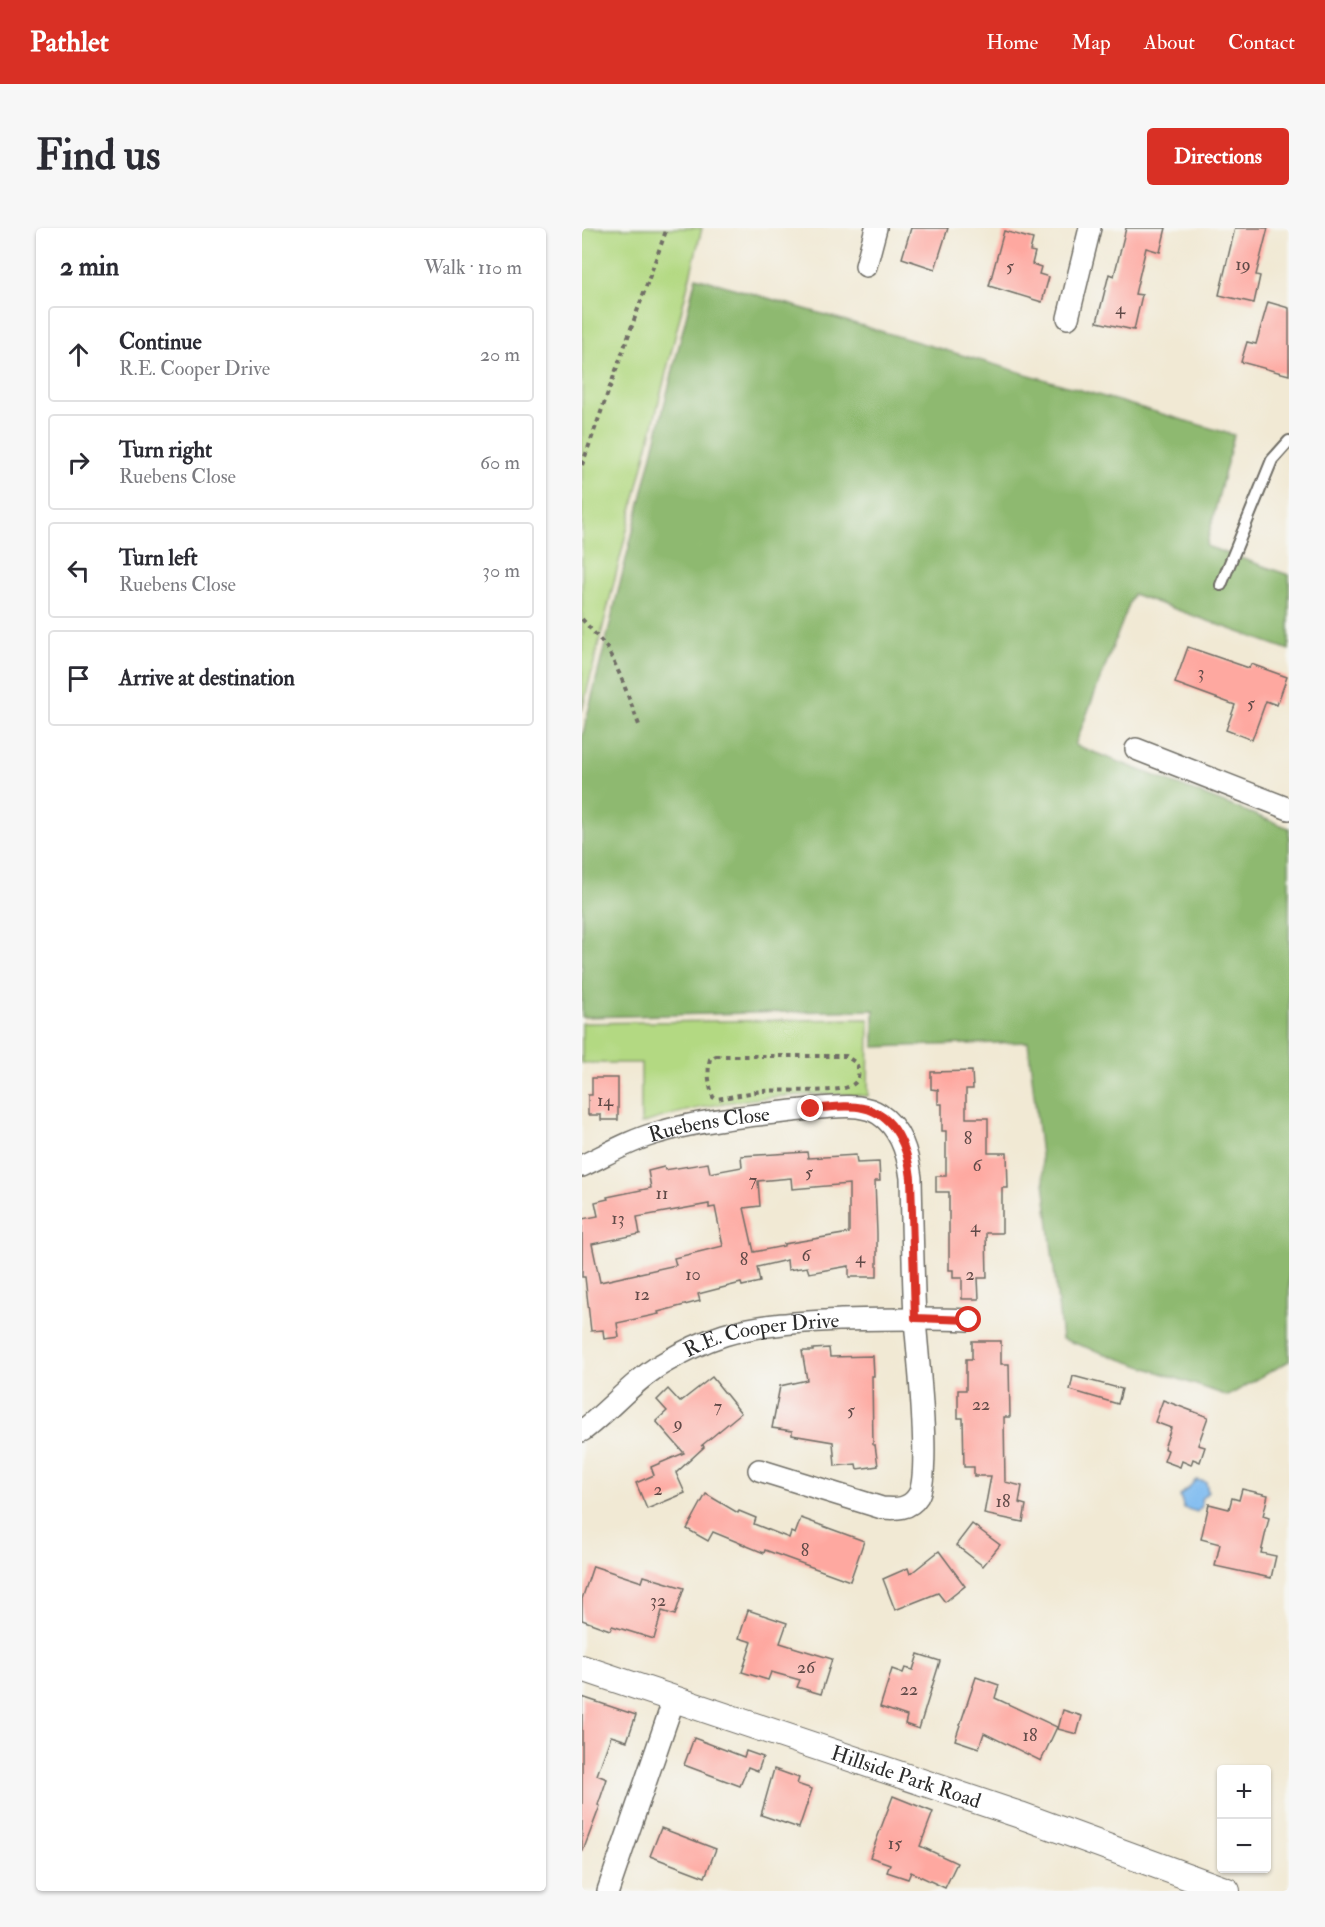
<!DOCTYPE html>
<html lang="en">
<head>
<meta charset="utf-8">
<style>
	body { margin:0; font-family:"IM FELL Double Pica",serif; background:#f7f7f7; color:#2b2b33 }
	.controls { position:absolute; right:18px; bottom:18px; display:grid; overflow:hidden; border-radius:6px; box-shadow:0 2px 4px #0004 }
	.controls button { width:54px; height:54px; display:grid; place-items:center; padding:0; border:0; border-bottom:2px solid #e1e1e2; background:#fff; color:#2b2b33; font:30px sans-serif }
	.stop { position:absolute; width:18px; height:18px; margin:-14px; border:4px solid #d93025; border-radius:50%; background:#fff }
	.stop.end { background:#d93025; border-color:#fff; box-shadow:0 2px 6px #0008 }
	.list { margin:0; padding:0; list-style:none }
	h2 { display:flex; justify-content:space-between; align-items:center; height:78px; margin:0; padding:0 24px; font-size:26px }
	h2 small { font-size:20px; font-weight:400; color:#7c7c81 }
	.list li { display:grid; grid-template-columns:39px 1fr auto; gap:18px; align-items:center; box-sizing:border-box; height:96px; margin:0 12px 12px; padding:0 12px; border:2px solid #e1e1e2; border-radius:6px }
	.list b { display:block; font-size:22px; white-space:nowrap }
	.list p { margin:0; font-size:20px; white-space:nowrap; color:#7c7c81 }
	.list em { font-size:20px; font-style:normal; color:#7c7c81 }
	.icon { flex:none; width:33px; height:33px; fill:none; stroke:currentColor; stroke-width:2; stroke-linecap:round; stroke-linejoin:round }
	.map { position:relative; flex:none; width:707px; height:1663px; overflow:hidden; border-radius:6px }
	header { display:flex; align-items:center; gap:36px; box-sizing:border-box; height:84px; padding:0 30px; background:#d93025; color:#fff }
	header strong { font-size:28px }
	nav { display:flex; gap:33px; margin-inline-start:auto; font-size:21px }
	.intro { display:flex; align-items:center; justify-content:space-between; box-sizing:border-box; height:144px; padding:0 36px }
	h1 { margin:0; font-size:42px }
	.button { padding:15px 27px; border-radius:6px; background:#d93025; color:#fff; font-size:21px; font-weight:700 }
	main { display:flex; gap:36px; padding:0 36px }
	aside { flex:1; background:#fff; border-radius:6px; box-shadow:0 2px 4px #0004 }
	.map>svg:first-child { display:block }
	.green { fill:#b3d982; stroke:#6f8256; stroke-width:1.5 }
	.forest { fill:#8eb970; stroke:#5c724e; stroke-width:1.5 }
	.water { fill:#7cbaf0; stroke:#54728e; stroke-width:1.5 }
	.building { fill:#fea8a0; fill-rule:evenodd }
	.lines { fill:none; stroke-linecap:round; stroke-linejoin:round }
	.service-casing { stroke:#706e66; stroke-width:14 }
	.minor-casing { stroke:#706e66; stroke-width:24 }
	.tertiary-casing { stroke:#706e66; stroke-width:28 }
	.path { stroke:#706e66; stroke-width:4; stroke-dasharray:4.5 4.5; stroke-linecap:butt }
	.service { stroke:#fff; stroke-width:10 }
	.minor { stroke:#fff; stroke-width:21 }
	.tertiary { stroke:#fff; stroke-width:26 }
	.route { stroke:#d93025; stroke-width:8 }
	.labels { text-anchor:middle; stroke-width:4.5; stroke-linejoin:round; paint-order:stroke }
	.number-label { font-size:18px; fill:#604a48 }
	.street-label { font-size:21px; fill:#2b2b2b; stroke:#f6f6f2 }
</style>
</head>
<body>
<header>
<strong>Pathlet</strong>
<nav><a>Home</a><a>Map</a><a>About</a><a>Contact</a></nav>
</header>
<div class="intro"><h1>Find us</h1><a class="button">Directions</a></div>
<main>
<aside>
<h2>2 min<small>Walk · 110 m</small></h2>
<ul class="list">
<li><svg class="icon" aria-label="ahead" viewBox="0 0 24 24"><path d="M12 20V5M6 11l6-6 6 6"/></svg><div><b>Continue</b><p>R.E. Cooper Drive</p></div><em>20 m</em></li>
<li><svg class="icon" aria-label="right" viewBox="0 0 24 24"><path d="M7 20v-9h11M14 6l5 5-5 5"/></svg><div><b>Turn right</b><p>Ruebens Close</p></div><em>60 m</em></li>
<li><svg class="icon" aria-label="left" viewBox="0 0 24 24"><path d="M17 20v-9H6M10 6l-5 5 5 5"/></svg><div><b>Turn left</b><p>Ruebens Close</p></div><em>30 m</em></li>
<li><svg class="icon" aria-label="arrive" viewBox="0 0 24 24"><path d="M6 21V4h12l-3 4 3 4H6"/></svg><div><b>Arrive at destination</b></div></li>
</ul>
</aside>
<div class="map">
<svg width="707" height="1663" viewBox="0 0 707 1663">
	<rect width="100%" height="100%" fill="#f6f6f2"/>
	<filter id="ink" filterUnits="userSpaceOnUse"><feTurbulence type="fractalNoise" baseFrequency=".0167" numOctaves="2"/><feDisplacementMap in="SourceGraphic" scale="12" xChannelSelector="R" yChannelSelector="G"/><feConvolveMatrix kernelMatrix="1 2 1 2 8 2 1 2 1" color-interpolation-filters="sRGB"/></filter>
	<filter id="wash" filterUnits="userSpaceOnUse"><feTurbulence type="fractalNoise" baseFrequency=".008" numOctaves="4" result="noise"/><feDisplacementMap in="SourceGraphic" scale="24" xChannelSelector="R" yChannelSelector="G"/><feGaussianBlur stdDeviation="1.35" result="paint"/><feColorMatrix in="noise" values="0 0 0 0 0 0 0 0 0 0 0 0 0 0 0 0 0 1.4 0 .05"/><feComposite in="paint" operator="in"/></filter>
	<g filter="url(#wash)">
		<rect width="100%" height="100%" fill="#f1e9d4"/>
		<g class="green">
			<polygon points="0,0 120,0 0,483"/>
			<path d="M 287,791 L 286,868 C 215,862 126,873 59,896 L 59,835 L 0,835 L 0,795 Z"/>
		</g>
		<polygon class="forest" points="114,49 652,207 624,318 707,347 707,422 551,366 493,517 707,600 707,1133 646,1168 480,1111 446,814 292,819 292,782 0,789 0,509"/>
		<polygon class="water" points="614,1252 624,1254 626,1264 619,1271 620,1278 615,1284 602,1280 598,1268"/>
		<g id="blocks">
			<g class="building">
				<polygon points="329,0 366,0 353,41 320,30"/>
				<polygon points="544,0 584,0 578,24 564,20 553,66 560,67 552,102 515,94 527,46 532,48"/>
				<polygon points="653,0 686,0 674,47 678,48 672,75 637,67"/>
				<polygon points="422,3 451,11 448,23 453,24 450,36 459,39 457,46 467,49 460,74 407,58"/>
				<polygon points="686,74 707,80 707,147 659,134 665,114 674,116"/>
				<polygon points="606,419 667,440 669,436 705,449 695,477 684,473 670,512 644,502 653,477 593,455"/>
				<polygon points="390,843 391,861 384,861 384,890 406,890 406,925 425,925 426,960 420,960 420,1005 404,1005 405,1050 396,1050 397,1071 380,1071 380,1050 371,1050 371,1042 367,1042 367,964 354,964 354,948 364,948 364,903 360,903 360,876 356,876 356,862 349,861 349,844"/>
				<polygon points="10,850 36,850 36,892 19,892 19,887 6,887 6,867 10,867"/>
				<path d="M 225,924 L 226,930 L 274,927 L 275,935 L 297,934 L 298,953 L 293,953 L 295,1005 L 295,1049 L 267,1049 L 267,1038 L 227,1045 L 225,1039 L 206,1042 L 205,1032 L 175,1039 L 178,1054 L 160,1058 L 159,1055 L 116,1066 L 118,1073 L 76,1084 L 77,1086 L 35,1095 L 37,1109 L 22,1111 L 21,1102 L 9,1103 L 3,1049 L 0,1049 L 0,991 L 16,988 L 13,974 L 26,971 L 25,969 L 69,960 L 66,943 L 82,939 L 83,942 L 126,935 L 128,945 L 160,939 L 159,928 ZM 209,950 L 210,961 L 267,956 L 267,1005 L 202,1016 L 202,1018 L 172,1024 L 162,980 L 178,978 L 176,953 ZM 127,976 L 127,980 L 133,979 L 141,1018 L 92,1030 L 94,1037 L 18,1054 L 10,1016 L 58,1006 L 55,989 Z"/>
				<polygon points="390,1113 419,1113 419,1136 427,1136 428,1189 422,1189 423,1254 440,1258 437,1275 444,1277 441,1294 402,1286 409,1248 392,1248 392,1239 382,1239 381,1190 376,1190 376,1162 384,1162 384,1131 390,1131"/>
				<polygon points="247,1120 248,1129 291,1128 292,1148 290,1148 291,1217 293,1217 296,1238 275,1241 274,1236 253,1238 251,1214 210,1207 210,1203 190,1200 198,1158 225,1152 220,1123 231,1123 231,1121"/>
				<polygon points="491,1148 540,1161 536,1176 488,1162"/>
				<polygon points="130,1149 159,1185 119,1218 121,1217 122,1219 94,1245 103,1265 65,1281 54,1255 72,1247 69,1239 102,1225 74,1193 85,1183 75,1172 86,1161 98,1174"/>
				<polygon points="581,1172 626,1189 616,1217 623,1219 618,1234 611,1231 609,1237 600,1233 598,1239 582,1233 586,1222 582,1220 589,1200 573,1194"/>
				<polygon points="660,1261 686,1267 681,1288 687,1290 679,1325 694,1328 689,1350 633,1338 638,1316 619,1311 627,1276 647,1281 650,1270 657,1272"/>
				<polygon points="124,1266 156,1285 157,1283 174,1290 172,1296 207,1310 209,1304 213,1306 219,1290 282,1313 268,1353 183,1322 182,1325 131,1304 126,1313 105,1301"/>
				<polygon points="390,1296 418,1317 401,1338 374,1317"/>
				<polygon points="357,1323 383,1358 363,1374 356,1365 313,1382 301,1351 326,1340 328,1346"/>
				<polygon points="11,1338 60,1354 62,1348 102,1360 93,1387 80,1383 72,1411 30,1398 28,1402 0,1392 0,1371"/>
				<polygon points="166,1382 205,1395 198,1415 250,1431 239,1466 215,1459 218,1452 189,1444 186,1452 160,1444 170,1414 157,1410"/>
				<polygon points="336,1426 358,1433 337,1501 323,1496 325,1488 298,1479 310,1441 321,1445 323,1440 331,1442"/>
				<polygon points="394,1449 417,1457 413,1470 475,1499 459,1533 402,1505 397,1520 373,1512"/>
				<polygon points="0,1469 54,1487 45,1513 29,1508 15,1547 25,1551 16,1577 18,1578 1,1623 0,1622"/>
				<polygon points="481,1482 500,1488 495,1506 476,1501"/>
				<polygon points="112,1510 162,1529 164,1523 181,1529 176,1543 166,1539 158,1558 102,1537"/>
				<polygon points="192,1541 217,1550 215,1556 230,1561 217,1600 179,1587"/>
				<polygon points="311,1568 351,1584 338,1618 375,1635 363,1660 329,1644 326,1651 305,1644 308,1636 288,1629"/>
				<polygon points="79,1600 134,1621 123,1649 68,1628"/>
			</g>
		</g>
	</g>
	<g filter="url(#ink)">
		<use href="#blocks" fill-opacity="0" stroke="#706e66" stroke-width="1.5"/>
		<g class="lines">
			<g class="service-casing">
				<polyline id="service" points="639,357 690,232 707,213"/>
			</g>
			<g class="minor-casing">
				<g id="minor">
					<polyline points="284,38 294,0"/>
					<polyline points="486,90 508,0"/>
					<polyline points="554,521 707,581"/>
					<path id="s1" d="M 0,938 C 25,926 49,912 75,905 C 119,892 166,888 211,883 C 232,881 255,877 276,879 C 283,880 291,882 297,886 C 319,900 326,926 329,950 C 330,997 331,1044 333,1091 C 335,1123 350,1246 336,1268 C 327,1282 314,1281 300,1280 L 177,1242"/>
					<path id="s2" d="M 0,1203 C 28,1182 50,1154 80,1136 C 100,1124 120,1114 142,1107 C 179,1096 221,1094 259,1092 C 302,1091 344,1090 387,1092"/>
					<polyline points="26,1663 92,1471"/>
				</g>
			</g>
			<g class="tertiary-casing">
				<g id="tertiary">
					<path id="s3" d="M 0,1440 L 438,1587 L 645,1663"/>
				</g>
			</g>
			<g class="path">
				<polyline points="0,237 85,0"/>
				<polyline points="0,391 25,420 39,449 57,497"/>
				<path d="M 134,828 L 264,828 L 274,835 C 278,843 278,854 268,858 C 252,866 201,861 180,863 C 165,865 150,869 134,871 L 131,869 C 127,858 125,842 128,831 Z"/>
			</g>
			<use href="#service" class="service"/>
			<use href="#minor" class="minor"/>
			<use href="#tertiary" class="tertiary"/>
		</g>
	</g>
	<g class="lines" filter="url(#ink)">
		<path class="route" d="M 229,881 C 246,880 265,876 281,880 C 314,887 326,921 329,950 L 333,1090 L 387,1092"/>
	</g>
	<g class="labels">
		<g class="number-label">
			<text x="661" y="42">19</text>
			<text x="428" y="44">5</text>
			<text x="538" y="86">4</text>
			<text x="619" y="450">3</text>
			<text x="669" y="481">5</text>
			<text x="23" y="878">14</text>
			<text x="386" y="916">8</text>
			<text x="395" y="943">6</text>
			<text x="227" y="950">5</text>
			<text x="171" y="958">7</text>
			<text x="80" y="971">11</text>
			<text x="36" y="996">13</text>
			<text x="393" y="1004">4</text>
			<text x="224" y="1033">6</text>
			<text x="278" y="1035">4</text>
			<text x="162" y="1037">8</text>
			<text x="111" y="1052">10</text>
			<text x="388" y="1052">2</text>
			<text x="60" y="1072">12</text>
			<text x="399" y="1182">22</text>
			<text x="136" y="1184">7</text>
			<text x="269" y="1188">5</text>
			<text x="96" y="1201">9</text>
			<text x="76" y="1267">2</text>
			<text x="421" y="1279">18</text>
			<text x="223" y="1328">8</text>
			<text x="76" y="1378">32</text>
			<text x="224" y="1445">26</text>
			<text x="327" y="1467">22</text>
			<text x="448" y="1513">18</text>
			<text x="313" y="1621">15</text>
		</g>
		<g class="street-label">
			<text dy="7" stroke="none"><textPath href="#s1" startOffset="135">Ruebens Close</textPath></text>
			<text dy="7" stroke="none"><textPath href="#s2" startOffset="210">R.E. Cooper Drive</textPath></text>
			<text dy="7" stroke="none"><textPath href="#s3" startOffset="342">Hillside Park Road</textPath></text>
		</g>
	</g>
</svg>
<div class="controls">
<button>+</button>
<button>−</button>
</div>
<div class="stop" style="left:387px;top:1092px"></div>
<div class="stop end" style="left:229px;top:881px"></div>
</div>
</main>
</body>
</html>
